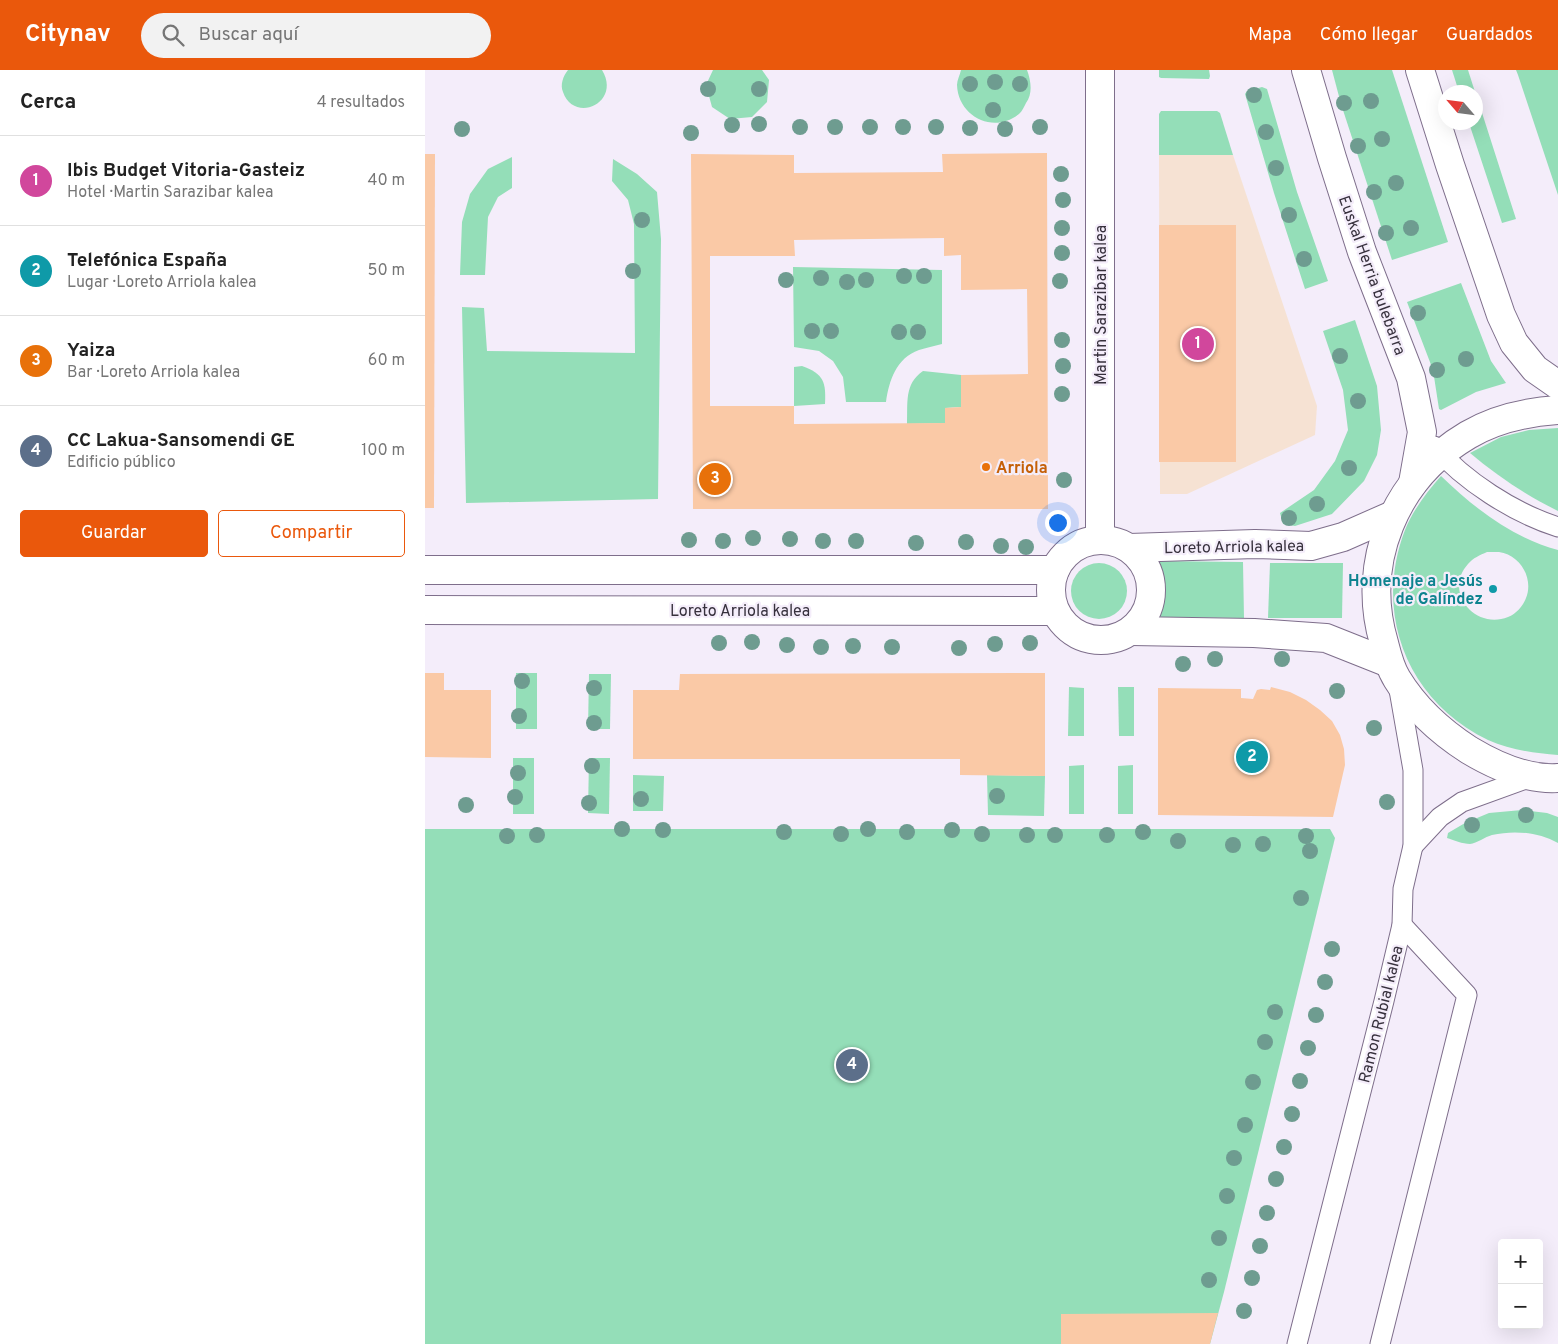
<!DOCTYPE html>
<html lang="es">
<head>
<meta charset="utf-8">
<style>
	body { margin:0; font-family:Overpass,sans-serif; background:#f2f2f2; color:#222 }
	.controls { position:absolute; right:15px; bottom:15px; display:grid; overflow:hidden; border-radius:5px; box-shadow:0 5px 20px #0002 }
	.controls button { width:45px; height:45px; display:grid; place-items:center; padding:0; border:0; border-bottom:1px solid #e0e0e0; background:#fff; color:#222; font:25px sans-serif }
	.compass { position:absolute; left:1013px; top:15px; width:45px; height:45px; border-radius:50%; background:#fff; box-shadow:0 5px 20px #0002; rotate:298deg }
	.you { position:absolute; left:632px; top:452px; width:18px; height:18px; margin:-12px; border:4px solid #fff; border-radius:50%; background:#1a73e8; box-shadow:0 0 0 8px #1a73e833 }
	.badge { display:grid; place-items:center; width:32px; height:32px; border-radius:50%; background:#ea580c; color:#fff; font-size:16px; font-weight:700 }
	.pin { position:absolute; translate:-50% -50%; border:2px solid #fff; box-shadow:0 1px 5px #0006 }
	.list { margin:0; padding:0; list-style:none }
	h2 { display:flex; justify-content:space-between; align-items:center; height:65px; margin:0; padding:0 20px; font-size:21px }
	h2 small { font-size:16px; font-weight:400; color:#767676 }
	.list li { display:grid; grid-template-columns:32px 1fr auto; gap:15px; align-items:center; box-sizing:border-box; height:90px; padding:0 20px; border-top:1px solid #e0e0e0 }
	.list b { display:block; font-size:19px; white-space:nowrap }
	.list p { margin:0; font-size:16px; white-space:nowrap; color:#767676 }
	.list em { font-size:16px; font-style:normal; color:#767676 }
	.actions { display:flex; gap:10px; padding:15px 20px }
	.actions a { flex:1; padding:11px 0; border:1px solid #ea580c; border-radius:5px; text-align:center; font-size:18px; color:#ea580c }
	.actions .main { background:#ea580c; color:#fff }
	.icon { flex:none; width:28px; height:28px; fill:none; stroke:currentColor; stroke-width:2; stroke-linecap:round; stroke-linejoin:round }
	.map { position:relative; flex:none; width:1133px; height:1274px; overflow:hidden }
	header { display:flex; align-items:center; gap:30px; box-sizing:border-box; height:70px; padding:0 25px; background:#ea580c; color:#fff }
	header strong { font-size:24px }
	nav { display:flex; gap:28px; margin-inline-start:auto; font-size:18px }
	.search { width:350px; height:45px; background:#f2f2f2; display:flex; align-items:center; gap:12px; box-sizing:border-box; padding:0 18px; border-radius:28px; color:#767676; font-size:19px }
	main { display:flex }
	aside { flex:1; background:#fff }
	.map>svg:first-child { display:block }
	.commercial { fill:#f6e2d3 }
	.green { fill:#94deb8; fill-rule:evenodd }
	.building { fill:#fac9a6; fill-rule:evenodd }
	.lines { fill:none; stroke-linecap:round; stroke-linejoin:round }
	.service-casing { stroke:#7e6e8b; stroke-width:21 }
	.minor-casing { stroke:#7e6e8b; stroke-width:30 }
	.primary-casing { stroke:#7e6e8b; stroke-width:30 }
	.service { stroke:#fff; stroke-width:19 }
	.minor { stroke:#fff; stroke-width:28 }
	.primary { stroke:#fff; stroke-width:28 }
	.tree { fill:#6e9c90 }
	.food-dot { fill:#e8710a; stroke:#f4edfa; stroke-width:2 }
	.culture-dot { fill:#0f9aa8; stroke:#f4edfa; stroke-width:2 }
	.labels { text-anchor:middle; stroke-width:4.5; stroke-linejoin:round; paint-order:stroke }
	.street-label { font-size:16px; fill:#37313d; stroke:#f4edfa }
	.food-label { font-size:16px; font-weight:bold; fill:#c56008; stroke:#f4edfa; text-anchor:start }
	.culture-label { font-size:16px; font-weight:bold; fill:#0d838f; stroke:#f4edfa; text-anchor:end }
</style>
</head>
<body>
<header>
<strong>Citynav</strong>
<div class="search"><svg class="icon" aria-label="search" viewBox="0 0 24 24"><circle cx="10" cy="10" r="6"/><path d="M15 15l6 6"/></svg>Buscar aquí</div>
<nav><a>Mapa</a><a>Cómo llegar</a><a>Guardados</a></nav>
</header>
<main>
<aside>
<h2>Cerca<small>4 resultados</small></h2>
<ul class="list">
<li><span class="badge" style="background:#d1479c">1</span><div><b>Ibis Budget Vitoria-Gasteiz</b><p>Hotel · Martin Sarazibar kalea</p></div><em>40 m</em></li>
<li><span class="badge" style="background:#0f9aa8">2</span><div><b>Telefónica España</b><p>Lugar · Loreto Arriola kalea</p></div><em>50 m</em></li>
<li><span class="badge" style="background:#e8710a">3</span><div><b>Yaiza</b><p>Bar · Loreto Arriola kalea</p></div><em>60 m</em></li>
<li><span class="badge" style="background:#5c6f8a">4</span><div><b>CC Lakua-Sansomendi GE</b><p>Edificio público</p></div><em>100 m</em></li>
</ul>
<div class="actions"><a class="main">Guardar</a><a>Compartir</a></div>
</aside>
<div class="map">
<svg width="1133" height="1274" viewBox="0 0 1133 1274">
	<rect width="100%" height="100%" fill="#f4edfa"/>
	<polygon class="commercial" points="734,85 808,85 892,336 890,365 762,424 735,424"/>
	<g class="green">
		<path d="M 143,0 L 177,0 C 197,33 149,54 138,22 C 135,15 138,6 143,0 Z"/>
		<polygon points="288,0 337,0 344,10 342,32 327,47 305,49 287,37 281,15"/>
		<path d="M 536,0 L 602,0 C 606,11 608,23 601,33 C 599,37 597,41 595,43 C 570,65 533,47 532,15 C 532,10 535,5 536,0 Z"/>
		<polygon points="734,0 784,0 785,6 784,9 736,8 734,7"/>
		<polygon points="907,0 967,0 1023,172 967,190 916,34"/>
		<polygon points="1027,0 1043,0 1050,22 1034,22"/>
		<polygon points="1091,0 1133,0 1133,125 1093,5"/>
		<polygon points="837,17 842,19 872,122 903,211 880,219 849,123 820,24 822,21"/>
		<polygon points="1051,24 1091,149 1077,153 1044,53 1050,52"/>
		<polygon points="736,41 792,41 795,43 808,85 734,85 734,44"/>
		<polygon points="87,87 87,118 73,127 63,147 60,205 35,205 37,152 45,124 63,99"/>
		<polygon points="188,89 212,104 232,122 236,169 233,429 41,433 37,237 59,238 62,281 210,283 209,154 203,130 187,111"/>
		<path d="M 368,197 L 517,200 L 517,274 C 509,276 501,278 494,280 C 471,288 464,311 461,332 L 421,332 L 418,307 L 408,291 L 394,281 L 369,277 Z"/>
		<polygon points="1036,213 1066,291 1081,313 1051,322 1016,340 1014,339 1008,300 982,232"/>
		<polygon points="930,250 952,316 956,360 952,385 939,411 907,444 870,456 858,454 855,443 889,420 910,391 923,360 918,320 898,261"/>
		<path d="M 377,296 C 399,304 401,312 400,334 L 369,336 L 369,297 Z"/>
		<path d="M 498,301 L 536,305 L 536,337 L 520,338 L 520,353 L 482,354 C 483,333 479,314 498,301 Z"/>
		<path d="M 1133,358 L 1133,441 C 1101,425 1072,406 1045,383 L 1076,367 L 1104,360 Z"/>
		<path d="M 1016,406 C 1049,438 1088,468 1133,480 L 1133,685 C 1109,683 1085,680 1063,670 C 982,631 948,543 980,460 C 988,440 1002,422 1016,406 ZM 1062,482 C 1066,482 1070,482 1074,482 C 1095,485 1109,508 1101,528 C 1098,536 1091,544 1083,547 C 1050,560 1018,522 1043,494 C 1048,488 1055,485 1062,482 Z"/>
		<polygon points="731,491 818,492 819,548 731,547 737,513"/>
		<circle cx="674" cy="521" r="28"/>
		<polygon points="845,493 918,493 917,548 843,548"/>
		<rect x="91" y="603" width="21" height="56"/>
		<polygon points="164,604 186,604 185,659 163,659"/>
		<polygon points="644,617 659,618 659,666 643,666"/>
		<polygon points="693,617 709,617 709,666 694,666"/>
		<rect x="88" y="688" width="21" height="56"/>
		<polygon points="164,688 185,688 184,744 163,743"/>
		<polygon points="659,695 659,744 644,744 644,696"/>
		<polygon points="708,695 708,744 693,744 693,696"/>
		<polygon points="208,705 239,706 238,741 208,741"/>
		<polygon points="562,705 620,706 619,746 563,745"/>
		<path d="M 1097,740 L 1122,743 L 1133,747 L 1133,773 C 1113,762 1089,760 1067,765 C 1060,767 1052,773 1045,774 C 1038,774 1028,770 1022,768 L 1023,763 L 1040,753 L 1064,743 Z"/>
		<polygon points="0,759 905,759 910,768 799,1222 785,1274 0,1274"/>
	</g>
	<g class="building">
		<path d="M 622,83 L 623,439 L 268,439 L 266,84 L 369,85 L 369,103 L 518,102 L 517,84 ZM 519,168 L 519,186 L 536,185 L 536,220 L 602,219 L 603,304 L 536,305 L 536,337 L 520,338 L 520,353 L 369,354 L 369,336 L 285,336 L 285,186 L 370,186 L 369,170 Z"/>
		<polygon points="0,84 10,84 9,438 0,438"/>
		<rect x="734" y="155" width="77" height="237"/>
		<polygon points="0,603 19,603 19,620 66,620 66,688 0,687"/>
		<polygon points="620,603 620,706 535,705 535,689 208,689 208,620 254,620 255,604"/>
		<polygon points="846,617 865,622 881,630 895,640 907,651 915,665 919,679 920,695 908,747 733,745 733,618 816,619 816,628 828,629 832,620 836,619 845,620"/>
		<polygon points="793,1243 785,1274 636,1274 636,1244"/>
	</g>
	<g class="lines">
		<g class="service-casing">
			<g id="service">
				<path d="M 1009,376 C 1039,411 1089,443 1133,457"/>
				<polyline points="988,776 1015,747 1037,732 1109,706"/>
				<polyline points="872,1274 959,931 977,855 978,819 988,776 988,700 973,614"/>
				<polyline points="955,1274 1042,925 977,855"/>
			</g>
		</g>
		<g class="minor-casing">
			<g id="minor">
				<polyline points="675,0 675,470"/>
				<circle cx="676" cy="520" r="50"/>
				<polyline points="704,478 830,474 886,476 918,467 968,445"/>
				<polyline points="0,500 630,500"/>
				<polyline points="0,540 630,541"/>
				<polyline points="706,561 829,563 901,568 964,593"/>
			</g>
		</g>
		<g class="primary-casing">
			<g id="primary">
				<polyline points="881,0 907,88 937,182 986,308 997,362 988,413"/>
				<polyline points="995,0 1025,95 1076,245 1089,273 1110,299 1133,315"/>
				<path d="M 1133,340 C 1102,342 1070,349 1043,365 C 970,408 935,492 959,573 C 962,585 965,598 972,609 C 989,637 1016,662 1044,680 C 1069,695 1103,710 1133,708"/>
			</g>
		</g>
		<use href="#service" class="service"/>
		<use href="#minor" class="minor"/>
		<use href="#primary" class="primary"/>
	</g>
	<g class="tree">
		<circle cx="570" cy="12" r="8"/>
		<circle cx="545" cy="14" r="8"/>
		<circle cx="595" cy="14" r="8"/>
		<circle cx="283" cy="19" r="8"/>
		<circle cx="334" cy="19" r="8"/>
		<circle cx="829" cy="25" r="8"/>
		<circle cx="946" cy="31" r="8"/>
		<circle cx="919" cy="33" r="8"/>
		<circle cx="568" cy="40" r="8"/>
		<circle cx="334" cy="54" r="8"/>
		<circle cx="307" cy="55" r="8"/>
		<circle cx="375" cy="57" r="8"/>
		<circle cx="410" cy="57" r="8"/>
		<circle cx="445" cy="57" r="8"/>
		<circle cx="478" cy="57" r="8"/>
		<circle cx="511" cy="57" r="8"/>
		<circle cx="615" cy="57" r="8"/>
		<circle cx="545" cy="58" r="8"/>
		<circle cx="37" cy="59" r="8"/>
		<circle cx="580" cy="59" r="8"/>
		<circle cx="841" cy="62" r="8"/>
		<circle cx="266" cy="63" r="8"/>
		<circle cx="957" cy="69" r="8"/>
		<circle cx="933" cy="76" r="8"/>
		<circle cx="851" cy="98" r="8"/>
		<circle cx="636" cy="104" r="8"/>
		<circle cx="971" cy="113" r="8"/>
		<circle cx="949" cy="122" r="8"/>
		<circle cx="638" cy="130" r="8"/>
		<circle cx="864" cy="145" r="8"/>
		<circle cx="217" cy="150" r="8"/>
		<circle cx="637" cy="158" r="8"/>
		<circle cx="986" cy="158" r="8"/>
		<circle cx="961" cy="163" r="8"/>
		<circle cx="637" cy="183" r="8"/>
		<circle cx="879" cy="189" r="8"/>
		<circle cx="208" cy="201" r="8"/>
		<circle cx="479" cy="206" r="8"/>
		<circle cx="499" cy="206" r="8"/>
		<circle cx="396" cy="208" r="8"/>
		<circle cx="361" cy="210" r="8"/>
		<circle cx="441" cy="210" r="8"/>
		<circle cx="635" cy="211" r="8"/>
		<circle cx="422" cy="212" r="8"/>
		<circle cx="993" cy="243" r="8"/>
		<circle cx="387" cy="261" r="8"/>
		<circle cx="406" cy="261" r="8"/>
		<circle cx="474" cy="262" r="8"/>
		<circle cx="493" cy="262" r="8"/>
		<circle cx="637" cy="270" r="8"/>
		<circle cx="915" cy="286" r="8"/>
		<circle cx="1041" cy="289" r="8"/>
		<circle cx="638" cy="296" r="8"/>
		<circle cx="1012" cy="300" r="8"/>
		<circle cx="637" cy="324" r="8"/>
		<circle cx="933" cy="331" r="8"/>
		<circle cx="924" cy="398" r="8"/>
		<circle cx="639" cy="410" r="8"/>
		<circle cx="892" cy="434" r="8"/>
		<circle cx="864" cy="448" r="8"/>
		<circle cx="328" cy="468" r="8"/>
		<circle cx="365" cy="469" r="8"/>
		<circle cx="264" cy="470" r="8"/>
		<circle cx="298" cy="471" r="8"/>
		<circle cx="398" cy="471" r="8"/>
		<circle cx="431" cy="471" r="8"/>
		<circle cx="541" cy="472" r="8"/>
		<circle cx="491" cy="473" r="8"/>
		<circle cx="576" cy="476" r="8"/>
		<circle cx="601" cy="477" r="8"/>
		<circle cx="327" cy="572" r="8"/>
		<circle cx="294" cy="573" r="8"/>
		<circle cx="605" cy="573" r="8"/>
		<circle cx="570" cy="574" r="8"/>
		<circle cx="362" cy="575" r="8"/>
		<circle cx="428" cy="576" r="8"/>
		<circle cx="396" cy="577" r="8"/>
		<circle cx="467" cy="577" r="8"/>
		<circle cx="534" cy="578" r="8"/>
		<circle cx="790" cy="589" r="8"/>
		<circle cx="857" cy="589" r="8"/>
		<circle cx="758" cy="594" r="8"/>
		<circle cx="97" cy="611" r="8"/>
		<circle cx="169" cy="618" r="8"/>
		<circle cx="912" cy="621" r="8"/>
		<circle cx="94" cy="646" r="8"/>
		<circle cx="169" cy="653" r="8"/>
		<circle cx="949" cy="658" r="8"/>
		<circle cx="167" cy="696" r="8"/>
		<circle cx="93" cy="703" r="8"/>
		<circle cx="572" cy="726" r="8"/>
		<circle cx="90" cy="727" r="8"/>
		<circle cx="216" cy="729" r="8"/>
		<circle cx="962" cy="732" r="8"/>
		<circle cx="164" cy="733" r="8"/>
		<circle cx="41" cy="735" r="8"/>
		<circle cx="1101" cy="745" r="8"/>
		<circle cx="1047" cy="755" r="8"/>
		<circle cx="197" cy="759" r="8"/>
		<circle cx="443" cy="759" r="8"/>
		<circle cx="238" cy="760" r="8"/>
		<circle cx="527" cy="760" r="8"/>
		<circle cx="359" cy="762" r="8"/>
		<circle cx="482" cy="762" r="8"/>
		<circle cx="718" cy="762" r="8"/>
		<circle cx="416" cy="764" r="8"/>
		<circle cx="557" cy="764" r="8"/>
		<circle cx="112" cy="765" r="8"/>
		<circle cx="602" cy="765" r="8"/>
		<circle cx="630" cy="765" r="8"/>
		<circle cx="682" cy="765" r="8"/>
		<circle cx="82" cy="766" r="8"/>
		<circle cx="881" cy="766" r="8"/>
		<circle cx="753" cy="771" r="8"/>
		<circle cx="838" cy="774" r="8"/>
		<circle cx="808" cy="775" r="8"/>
		<circle cx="885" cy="781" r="8"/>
		<circle cx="876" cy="828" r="8"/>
		<circle cx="907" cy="879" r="8"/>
		<circle cx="900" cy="912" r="8"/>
		<circle cx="850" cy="942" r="8"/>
		<circle cx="891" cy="945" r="8"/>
		<circle cx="840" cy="972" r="8"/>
		<circle cx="883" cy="978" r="8"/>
		<circle cx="875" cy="1011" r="8"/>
		<circle cx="828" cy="1012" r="8"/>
		<circle cx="867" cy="1044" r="8"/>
		<circle cx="820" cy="1055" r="8"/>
		<circle cx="859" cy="1077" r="8"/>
		<circle cx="809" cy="1088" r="8"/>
		<circle cx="851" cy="1109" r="8"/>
		<circle cx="802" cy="1126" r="8"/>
		<circle cx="842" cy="1143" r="8"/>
		<circle cx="794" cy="1168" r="8"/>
		<circle cx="835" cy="1176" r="8"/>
		<circle cx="827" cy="1208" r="8"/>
		<circle cx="784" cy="1210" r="8"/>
		<circle cx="819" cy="1241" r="8"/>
	</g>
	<circle class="food-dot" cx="561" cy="397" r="5"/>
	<circle class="culture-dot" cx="1068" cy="519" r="5"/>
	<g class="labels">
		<g class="street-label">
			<text transform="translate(948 205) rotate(70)" y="6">Euskal Herria bulebarra</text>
			<text transform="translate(675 235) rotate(-90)" y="6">Martin Sarazibar kalea</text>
			<text transform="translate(809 476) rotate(-1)" y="6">Loreto Arriola kalea</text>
			<text x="315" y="546">Loreto Arriola kalea</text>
			<text transform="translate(955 944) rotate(-76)" y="6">Ramon Rubial kalea</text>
		</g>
		<g class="food-label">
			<text x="571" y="403">Arriola</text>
		</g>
		<g class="culture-label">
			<text x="1058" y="516">Homenaje a Jesús<tspan x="1058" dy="18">de Galíndez</tspan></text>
		</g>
	</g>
</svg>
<div class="controls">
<button>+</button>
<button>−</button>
</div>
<svg class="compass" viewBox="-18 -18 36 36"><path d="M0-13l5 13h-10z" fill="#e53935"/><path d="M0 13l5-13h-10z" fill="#767676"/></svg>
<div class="you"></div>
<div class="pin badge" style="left:773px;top:274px;background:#d1479c">1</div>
<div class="pin badge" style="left:827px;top:687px;background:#0f9aa8">2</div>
<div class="pin badge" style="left:290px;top:409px;background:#e8710a">3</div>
<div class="pin badge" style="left:427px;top:995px;background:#5c6f8a">4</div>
</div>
</main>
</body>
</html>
